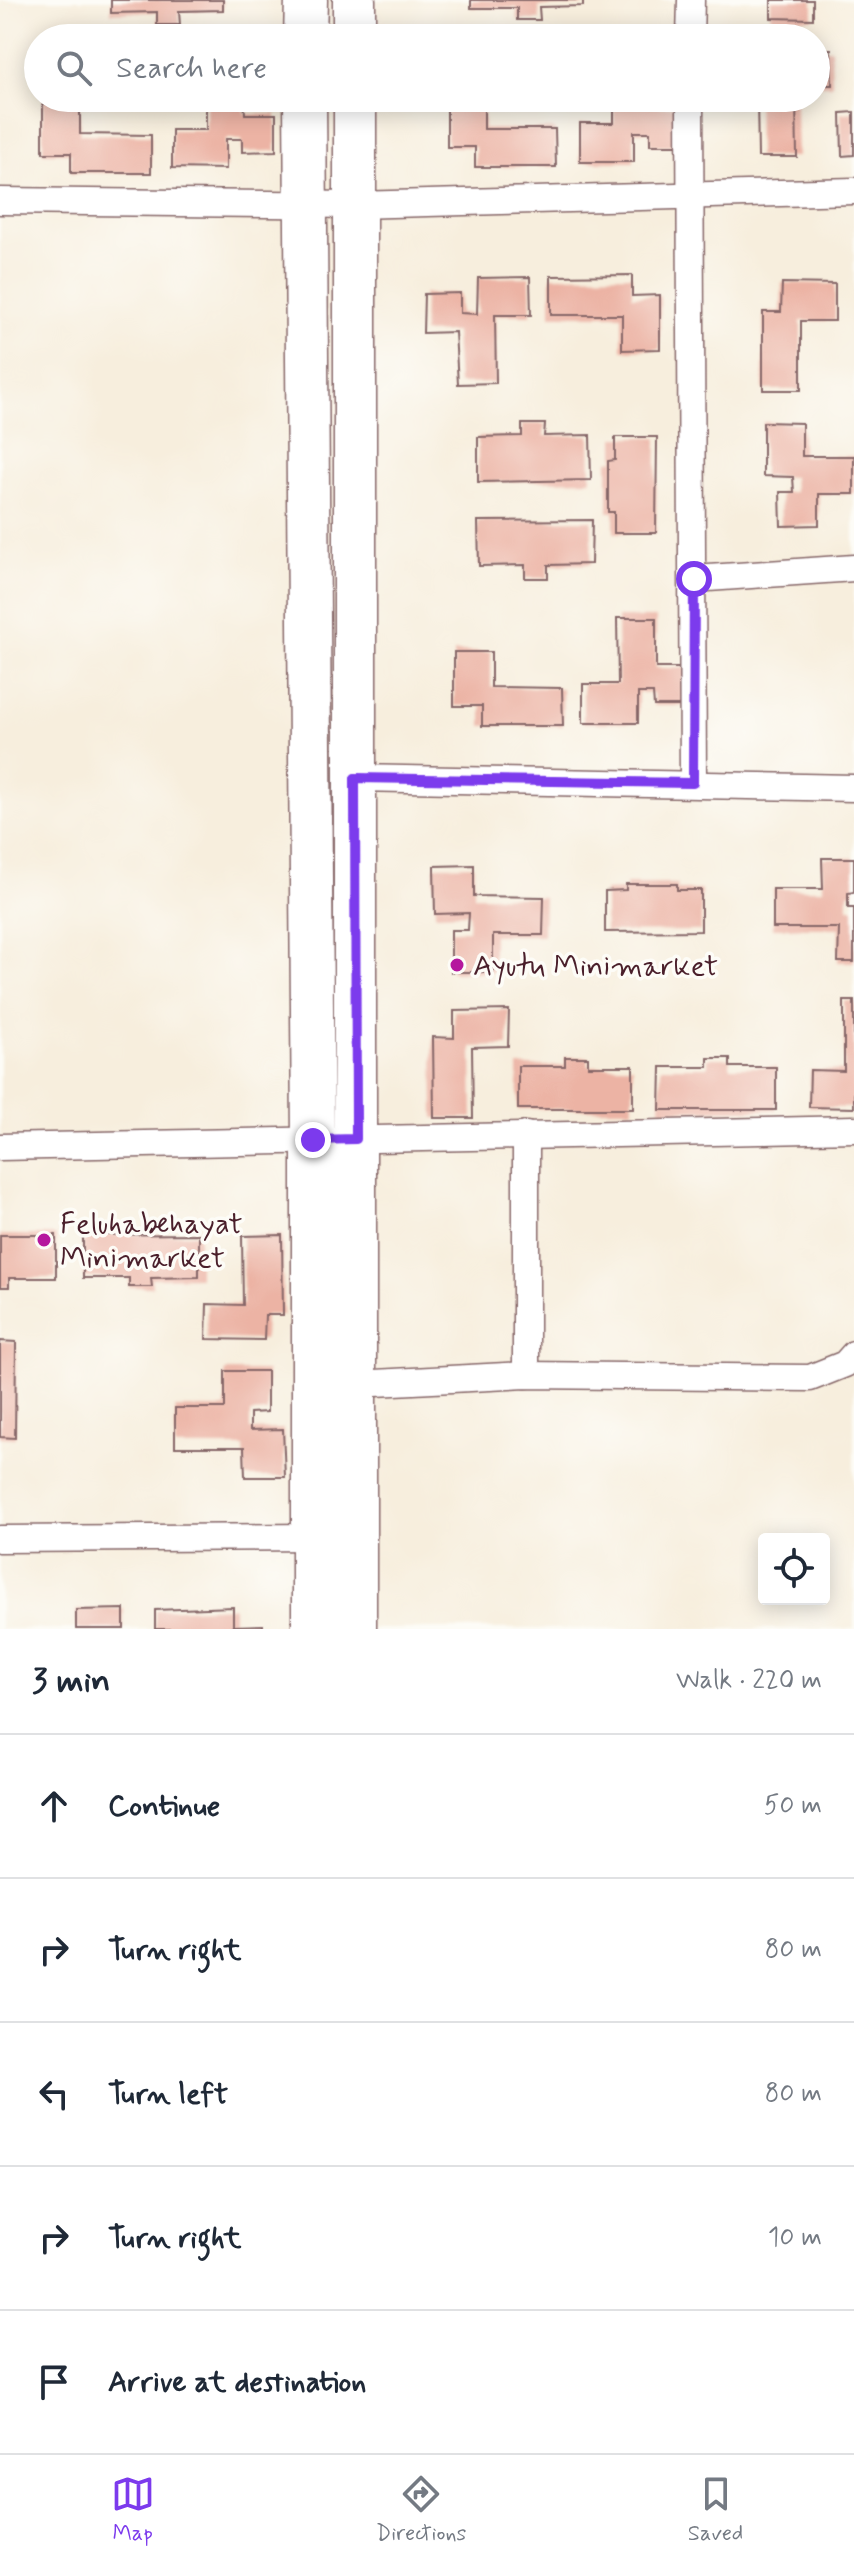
<!DOCTYPE html>
<html lang="en">
<head>
<meta charset="utf-8">
<style>
	body { margin:0; font-family:Mynerve,sans-serif; background:#f2f2f3; color:#1f2937 }
	.controls { position:absolute; right:24px; bottom:24px; display:grid; overflow:hidden; border-radius:8px; box-shadow:0 4px 20px #0003 }
	.controls button { width:72px; height:72px; display:grid; place-items:center; padding:0; border:0; border-bottom:2px solid #e0e1e3; background:#fff; color:#1f2937; font:40px sans-serif }
	.stop { position:absolute; width:24px; height:24px; margin:-18px; border:6px solid #7c3aed; border-radius:50%; background:#fff }
	.stop.end { background:#7c3aed; border-color:#fff; box-shadow:0 2px 8px #0008 }
	.list { margin:0; padding:0; list-style:none }
	h2 { display:flex; justify-content:space-between; align-items:center; height:104px; margin:0; padding:0 32px; font-size:34px }
	h2 small { font-size:26px; font-weight:400; color:#747a83 }
	.list li { display:grid; grid-template-columns:52px 1fr auto; gap:24px; align-items:center; box-sizing:border-box; height:144px; padding:0 32px; border-top:2px solid #e0e1e3 }
	.list b { display:block; font-size:30px; white-space:nowrap }
	.list em { font-size:26px; font-style:normal; color:#747a83 }
	.icon { flex:none; width:44px; height:44px; fill:none; stroke:currentColor; stroke-width:2; stroke-linecap:round; stroke-linejoin:round }
	.map { position:relative; flex:none; width:854px; height:1629px; overflow:hidden }
	.search { position:absolute; background:#fff; box-shadow:0 4px 20px #0003; left:24px; right:24px; top:24px; height:88px; display:flex; align-items:center; gap:20px; box-sizing:border-box; padding:0 28px; border-radius:44px; color:#747a83; font-size:30px }
	.sheet { height:824px; background:#fff }
	nav { display:flex; justify-content:space-around; align-items:center; box-sizing:border-box; height:112px; border-top:2px solid #e0e1e3; background:#fff; font-size:22px; color:#747a83 }
	nav a { display:grid; justify-items:center; gap:4px }
	nav .on { color:#7c3aed }
	.map>svg:first-child { display:block }
	.building { fill:#ecb3a4 }
	.lines { fill:none; stroke-linecap:round; stroke-linejoin:round }
	.minor-casing { stroke:#876769; stroke-width:29 }
	.primary-casing { stroke:#876769; stroke-width:45 }
	.minor { stroke:#fff; stroke-width:26 }
	.primary { stroke:#fff; stroke-width:42 }
	.route { stroke:#7c3aed; stroke-width:10 }
	.poi-dot { fill:#b5179e; stroke:#fdfcf7; stroke-width:3 }
	.labels { text-anchor:middle; stroke-width:7; stroke-linejoin:round; paint-order:stroke }
	.poi-label { font-size:30px; fill:#4a1f2b; stroke:#fdfcf7; text-anchor:start }
</style>
</head>
<body>
<div class="map">
<svg width="854" height="1629" viewBox="0 0 854 1629">
	<rect width="100%" height="100%" fill="#fdfcf7"/>
	<filter id="ink" filterUnits="userSpaceOnUse"><feTurbulence type="fractalNoise" baseFrequency=".0125" numOctaves="2"/><feDisplacementMap in="SourceGraphic" scale="16" xChannelSelector="R" yChannelSelector="G"/><feConvolveMatrix kernelMatrix="1 2 1 2 8 2 1 2 1" color-interpolation-filters="sRGB"/></filter>
	<filter id="wash" filterUnits="userSpaceOnUse"><feTurbulence type="fractalNoise" baseFrequency=".006" numOctaves="4" result="noise"/><feDisplacementMap in="SourceGraphic" scale="32" xChannelSelector="R" yChannelSelector="G"/><feGaussianBlur stdDeviation="1.8" result="paint"/><feColorMatrix in="noise" values="0 0 0 0 0 0 0 0 0 0 0 0 0 0 0 0 0 1.4 0 .05"/><feComposite in="paint" operator="in"/></filter>
	<g filter="url(#wash)">
		<rect width="100%" height="100%" fill="#f7eedd"/>
		<g id="blocks">
			<g class="building">
				<polygon points="111,0 223,0 223,10 179,11 180,25 157,25 157,12 111,13"/>
				<polygon points="471,0 583,0 583,6 539,7 540,20 517,20 517,8 471,8"/>
				<polygon points="771,0 813,0 813,19 771,18"/>
				<polygon points="816,49 831,49 832,85 816,85"/>
				<polygon points="206,98 244,98 245,114 276,114 276,151 242,152 242,139 226,139 226,169 172,168 172,130 206,130"/>
				<polygon points="447,98 484,98 484,129 555,129 556,167 475,167 475,147 447,147"/>
				<polygon points="614,98 653,98 653,107 684,106 684,145 650,145 650,132 634,132 634,162 580,162 580,123 614,123"/>
				<polygon points="757,98 796,98 797,157 758,157"/>
				<polygon points="80,99 80,134 151,135 151,173 71,173 71,153 43,153 43,100"/>
				<polygon points="854,112 854,155 842,156 841,113"/>
				<polygon points="632,275 632,296 660,295 660,349 622,350 622,315 551,315 551,276"/>
				<polygon points="530,277 531,315 495,315 496,383 458,384 455,332 423,333 424,294 460,293 460,313 477,314 478,278"/>
				<polygon points="782,283 835,284 835,321 801,321 801,390 763,390 763,312 781,312"/>
				<polygon points="763,422 802,423 802,456 854,456 854,494 819,494 819,525 781,526 780,492 794,492 793,477 763,476"/>
				<polygon points="522,424 545,424 544,436 590,435 591,480 478,482 478,437 522,436"/>
				<polygon points="615,437 657,437 656,533 614,533 614,512 608,512 608,461 615,460"/>
				<polygon points="592,520 591,564 548,565 548,578 525,578 525,565 479,566 478,521"/>
				<polygon points="617,618 656,618 656,668 687,668 687,706 654,706 653,693 638,693 638,723 583,723 583,684 618,684"/>
				<polygon points="454,652 491,652 491,687 562,688 563,726 482,726 482,706 454,706"/>
				<polygon points="822,858 854,858 854,892 848,893 848,908 854,908 854,962 838,962 839,928 773,928 773,889 823,889"/>
				<polygon points="474,865 474,896 544,897 543,935 493,935 493,972 451,972 451,930 468,930 469,913 435,914 434,866"/>
				<polygon points="626,884 677,884 677,890 701,890 701,931 605,932 605,891 626,890"/>
				<polygon points="844,1001 854,1001 854,1108 809,1107 810,1070 844,1071"/>
				<polygon points="509,1010 508,1046 472,1047 473,1118 434,1118 433,1037 454,1038 454,1011"/>
				<polygon points="565,1057 588,1057 588,1066 633,1066 633,1109 518,1109 518,1066 565,1066"/>
				<polygon points="708,1058 730,1058 730,1067 776,1067 776,1110 660,1110 661,1067 708,1067"/>
				<polygon points="199,1234 199,1277 151,1278 152,1287 129,1287 129,1278 83,1278 83,1235"/>
				<polygon points="0,1235 56,1235 56,1278 9,1278 9,1287 0,1287"/>
				<polygon points="282,1235 283,1315 265,1315 264,1340 206,1339 207,1304 243,1305 242,1236"/>
				<polygon points="0,1341 16,1342 15,1438 0,1437"/>
				<polygon points="225,1371 267,1371 267,1412 250,1413 250,1430 283,1429 285,1477 245,1477 244,1447 175,1447 175,1408 225,1408"/>
				<polygon points="233,1607 233,1626 263,1625 263,1629 155,1629 155,1610"/>
				<polygon points="124,1609 124,1629 76,1629 76,1610"/>
			</g>
		</g>
	</g>
	<g filter="url(#ink)">
		<use href="#blocks" fill-opacity="0" stroke="#876769" stroke-width="2"/>
		<g class="lines">
			<g class="minor-casing">
				<g id="minor">
					<polyline points="690,38 691,0"/>
					<polyline points="690,98 693,783"/>
					<polyline points="0,201 355,205 854,191"/>
					<polyline points="694,579 854,568"/>
					<polyline points="355,778 854,788"/>
					<polyline points="526,1135 526,1375"/>
					<polyline points="0,1147 854,1129"/>
					<polyline points="356,1384 526,1375 810,1378 845,1364 854,1354"/>
					<polyline points="0,1539 314,1537"/>
				</g>
			</g>
			<g class="primary-casing">
				<g id="primary">
					<polyline points="354,0 354,38"/>
					<polyline points="305,38 306,0"/>
					<polyline points="305,98 313,1140 313,1629"/>
					<polyline points="355,98 355,1629"/>
				</g>
			</g>
			<use href="#minor" class="minor"/>
			<use href="#primary" class="primary"/>
		</g>
	</g>
	<g class="lines" filter="url(#ink)">
		<polyline class="route" points="313,1140 356,1139 355,778 693,783 694,579"/>
	</g>
	<g class="poi-dot">
		<circle cx="457" cy="965" r="8"/>
		<circle cx="44" cy="1240" r="8"/>
	</g>
	<g class="labels">
		<g class="poi-label">
			<text x="473" y="975">Ayutu Minimarket</text>
			<text x="60" y="1233">Feluhabehayat<tspan x="60" dy="34">Minimarket</tspan></text>
		</g>
	</g>
</svg>
<div class="controls">
<button><svg class="icon" aria-label="locate" viewBox="0 0 24 24"><circle cx="12" cy="12" r="6"/><path d="M12 2v4M12 18v4M2 12h4M18 12h4"/></svg></button>
</div>
<div class="stop" style="left:694px;top:579px"></div>
<div class="stop end" style="left:313px;top:1140px"></div>
<div class="search"><svg class="icon" aria-label="search" viewBox="0 0 24 24"><circle cx="10" cy="10" r="6"/><path d="M15 15l6 6"/></svg>Search here</div>
</div>
<section class="sheet">
<h2>3 min<small>Walk · 220 m</small></h2>
<ul class="list">
<li><svg class="icon" aria-label="ahead" viewBox="0 0 24 24"><path d="M12 20V5M6 11l6-6 6 6"/></svg><div><b>Continue</b></div><em>50 m</em></li>
<li><svg class="icon" aria-label="right" viewBox="0 0 24 24"><path d="M7 20v-9h11M14 6l5 5-5 5"/></svg><div><b>Turn right</b></div><em>80 m</em></li>
<li><svg class="icon" aria-label="left" viewBox="0 0 24 24"><path d="M17 20v-9H6M10 6l-5 5 5 5"/></svg><div><b>Turn left</b></div><em>80 m</em></li>
<li><svg class="icon" aria-label="right" viewBox="0 0 24 24"><path d="M7 20v-9h11M14 6l5 5-5 5"/></svg><div><b>Turn right</b></div><em>10 m</em></li>
<li><svg class="icon" aria-label="arrive" viewBox="0 0 24 24"><path d="M6 21V4h12l-3 4 3 4H6"/></svg><div><b>Arrive at destination</b></div></li>
</ul>
</section>
<nav>
<a class="on"><svg class="icon" aria-label="map" viewBox="0 0 24 24"><path d="M3 6l6-2 6 2 6-2v14l-6 2-6-2-6 2zM9 4v14M15 6v14"/></svg>Map</a>
<a><svg class="icon" aria-label="directions" viewBox="0 0 24 24"><path d="M12 3l9 9-9 9-9-9zM9 14v-3h6M13 9l2 2-2 2"/></svg>Directions</a>
<a><svg class="icon" aria-label="saved" viewBox="0 0 24 24"><path d="M7 4h10v16l-5-4-5 4z"/></svg>Saved</a>
</nav>
</body>
</html>
